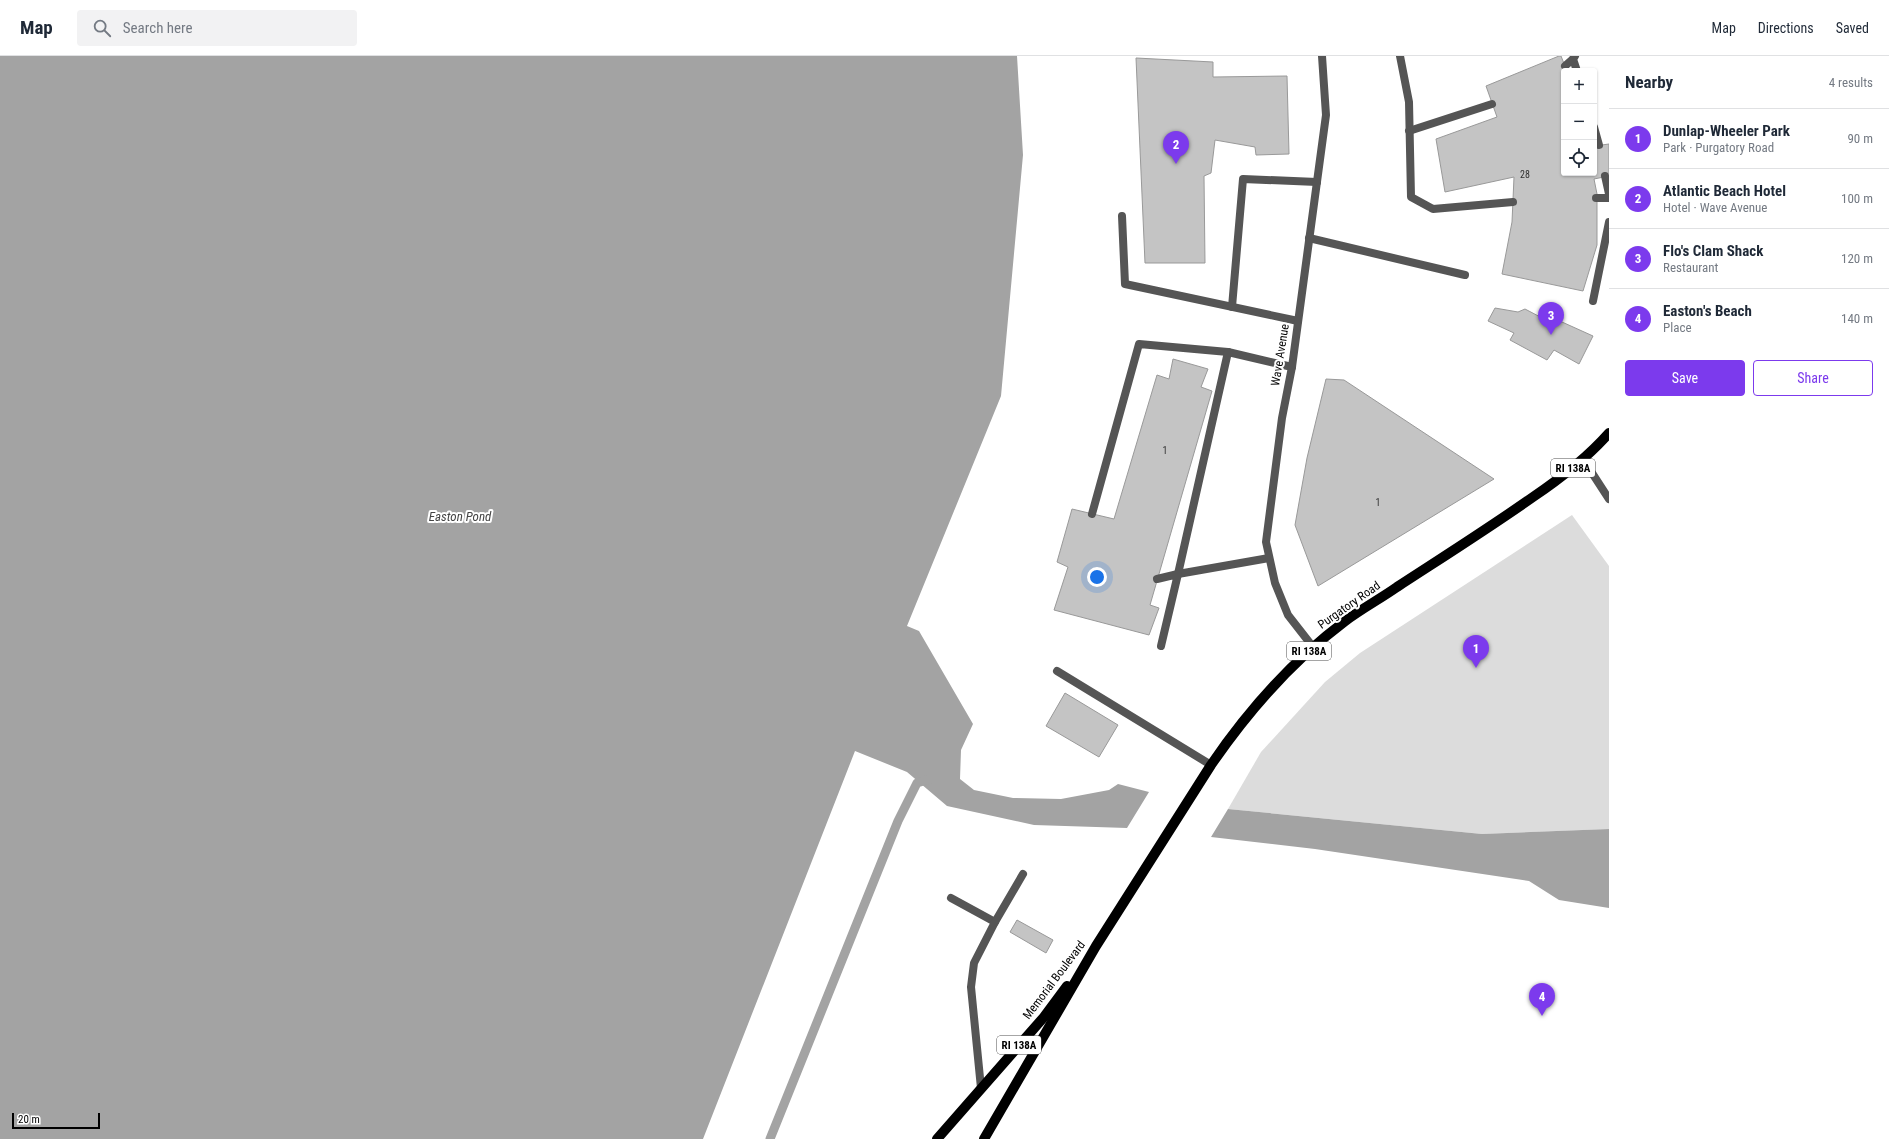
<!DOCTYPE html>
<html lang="en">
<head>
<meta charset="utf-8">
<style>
	body { margin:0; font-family:"Roboto Condensed",sans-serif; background:#f2f2f3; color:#1f2937 }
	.controls { position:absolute; right:12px; top:12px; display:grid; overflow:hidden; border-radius:4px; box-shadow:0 1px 3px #0004 }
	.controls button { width:36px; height:36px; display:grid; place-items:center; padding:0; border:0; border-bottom:1px solid #e0e1e3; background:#fff; color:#1f2937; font:20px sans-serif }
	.scale { position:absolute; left:12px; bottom:10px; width:88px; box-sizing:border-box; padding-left:4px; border:2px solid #000; border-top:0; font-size:11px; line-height:14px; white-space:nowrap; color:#000; -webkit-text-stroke:3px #fff; paint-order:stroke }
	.you { position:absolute; left:1097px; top:521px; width:14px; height:14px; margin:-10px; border:3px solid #fff; border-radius:50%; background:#1a73e8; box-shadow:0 0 0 6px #1a73e833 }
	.badge { display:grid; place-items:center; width:26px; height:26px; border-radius:50%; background:#7c3aed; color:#fff; font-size:13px; font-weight:700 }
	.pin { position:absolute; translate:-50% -33px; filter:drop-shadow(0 1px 2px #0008) }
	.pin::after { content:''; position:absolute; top:21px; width:14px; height:12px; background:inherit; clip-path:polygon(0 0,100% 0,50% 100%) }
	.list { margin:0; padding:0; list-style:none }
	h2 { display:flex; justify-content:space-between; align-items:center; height:52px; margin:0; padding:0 16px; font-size:17px }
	h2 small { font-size:13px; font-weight:400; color:#747a83 }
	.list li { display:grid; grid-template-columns:26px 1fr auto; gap:12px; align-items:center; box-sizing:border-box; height:60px; padding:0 16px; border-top:1px solid #e0e1e3 }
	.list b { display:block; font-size:15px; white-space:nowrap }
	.list p { margin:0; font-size:13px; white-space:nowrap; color:#747a83 }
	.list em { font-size:13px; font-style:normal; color:#747a83 }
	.actions { display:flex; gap:8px; padding:12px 16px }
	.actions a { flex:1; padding:9px 0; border:1px solid #7c3aed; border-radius:4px; text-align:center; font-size:14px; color:#7c3aed }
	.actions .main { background:#7c3aed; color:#fff }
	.icon { flex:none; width:22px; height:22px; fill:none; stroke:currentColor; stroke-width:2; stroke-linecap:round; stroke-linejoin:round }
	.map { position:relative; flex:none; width:1609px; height:1083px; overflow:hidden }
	header { display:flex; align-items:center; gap:24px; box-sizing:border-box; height:56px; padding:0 20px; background:#fff; border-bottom:1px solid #e0e1e3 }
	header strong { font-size:19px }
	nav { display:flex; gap:22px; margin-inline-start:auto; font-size:14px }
	.search { width:280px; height:36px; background:#f2f2f3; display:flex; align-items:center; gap:10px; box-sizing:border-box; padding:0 14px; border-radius:4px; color:#747a83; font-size:15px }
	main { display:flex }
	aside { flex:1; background:#fff }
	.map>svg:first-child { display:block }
	.green { fill:#dcdcdc }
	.water { fill:#a3a3a3 }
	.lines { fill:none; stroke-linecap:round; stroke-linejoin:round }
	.stream { stroke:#a3a3a3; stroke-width:9 }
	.building { fill:#c4c4c4; stroke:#999 }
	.service { stroke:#555; stroke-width:8 }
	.minor { stroke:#555; stroke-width:8 }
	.primary { stroke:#000; stroke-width:10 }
	.labels { text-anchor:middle; stroke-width:4; stroke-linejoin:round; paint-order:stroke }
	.number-label { font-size:10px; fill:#313131 }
	.shield { fill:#fff; stroke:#4c4c4c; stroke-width:1 }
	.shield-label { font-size:11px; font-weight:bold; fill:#000 }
	.street-label { font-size:12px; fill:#000; stroke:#fff }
	.water-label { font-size:13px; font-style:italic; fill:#444; stroke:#fff }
</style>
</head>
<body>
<header>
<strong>Map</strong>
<div class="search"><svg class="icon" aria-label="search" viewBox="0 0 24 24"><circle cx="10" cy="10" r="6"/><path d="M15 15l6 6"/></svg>Search here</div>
<nav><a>Map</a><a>Directions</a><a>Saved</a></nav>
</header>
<main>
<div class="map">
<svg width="1609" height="1083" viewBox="0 0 1609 1083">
	<rect width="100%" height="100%" fill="#fff"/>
	<polygon class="green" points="1572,459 1609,510 1609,773 1482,778 1228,753 1261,696 1325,626 1360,597"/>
	<g class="water">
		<polygon points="0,0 1017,0 1023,99 1001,340 907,570 919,575 973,668 961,694 960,723 974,734 1013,742 1061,743 1109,734 1118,728 1149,736 1127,772 1034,769 947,750 907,716 855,695 703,1083 0,1083"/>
		<polygon points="1228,753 1482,778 1609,773 1609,852 1559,844 1529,825 1315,793 1211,781"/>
	</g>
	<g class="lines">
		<polyline class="stream" points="770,1083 898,765 917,727 930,723"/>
	</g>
	<g class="building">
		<polygon points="1559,0 1561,0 1567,15 1564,15 1564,117 1594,117 1594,90 1609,88 1609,120 1594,123 1597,138 1597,189 1583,235 1502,218 1512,166 1514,121 1445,136 1436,83 1497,61 1486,30"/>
		<polygon points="1136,2 1213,6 1213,21 1287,20 1289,98 1256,99 1255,91 1215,84 1211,117 1204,120 1205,207 1145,207"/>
		<polygon points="1495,252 1518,256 1525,253 1546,264 1562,266 1593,280 1579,308 1554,294 1547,304 1510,284 1514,277 1488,265"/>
		<polygon points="1173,303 1208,313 1201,331 1212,335 1150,549 1159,552 1149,579 1054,554 1068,511 1057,506 1072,453 1114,463 1157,319 1169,323"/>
		<polygon points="1326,323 1344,324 1494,423 1318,530 1295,469 1307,402"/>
		<polygon points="1065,637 1118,669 1099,701 1046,670"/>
		<polygon points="1017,864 1053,884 1046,897 1010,876"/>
	</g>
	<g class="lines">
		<g class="service">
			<polyline points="1400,0 1409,46 1411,141 1433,153 1513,146"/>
			<polyline points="1575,0 1573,3 1577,15"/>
			<polyline points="1565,10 1573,3"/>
			<polyline points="1594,71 1599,89"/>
			<polyline points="1409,75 1492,48"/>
			<polyline points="1605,120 1609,138"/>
			<polyline points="1596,142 1609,142"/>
			<polyline points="1122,160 1125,228 1298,265"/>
			<polyline points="1309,182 1465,219"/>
			<polyline points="1593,245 1609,166"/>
			<polyline points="1232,251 1243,123 1317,126"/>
			<polyline points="1583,403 1609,443"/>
			<polyline points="1092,458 1139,288 1228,296"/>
			<polyline points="1269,502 1178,518 1228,296 1292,311"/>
			<polyline points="1157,523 1178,518 1161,590"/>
			<polyline points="1057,615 1211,709"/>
			<polyline points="951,842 995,866"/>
			<polyline points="981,1032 971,931 974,907 995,866 1023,818"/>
		</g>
		<polyline class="minor" points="1313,591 1288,559 1275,527 1266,486 1282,362 1292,311 1326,59 1322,0"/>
		<g class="primary">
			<polyline points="937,1083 1044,961 1067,930"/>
			<path d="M 984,1083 L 1096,890 L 1211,709 C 1248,655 1292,605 1344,566 C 1361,553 1380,543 1397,531 C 1443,501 1489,472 1533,441 C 1561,422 1587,402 1609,377"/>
		</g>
	</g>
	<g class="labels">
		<g class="number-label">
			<text x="1525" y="122">28</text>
			<text x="1165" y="398">1</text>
			<text x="1378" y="450">1</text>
		</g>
		<g class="shield">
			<rect x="1551" y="403" width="44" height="18" rx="3"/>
			<rect x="1287" y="586" width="44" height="18" rx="3"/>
			<rect x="997" y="980" width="44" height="18" rx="3"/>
		</g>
		<g class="shield-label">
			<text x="1573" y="416">RI 138A</text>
			<text x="1309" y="599">RI 138A</text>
			<text x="1019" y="993">RI 138A</text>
		</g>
		<g class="street-label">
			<text transform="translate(1280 299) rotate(-81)" y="4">Wave Avenue</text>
			<text transform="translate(1349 549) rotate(-35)" y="4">Purgatory Road</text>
			<text transform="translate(1054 924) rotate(-53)" y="4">Memorial Boulevard</text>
		</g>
		<g class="water-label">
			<text x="460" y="465">Easton Pond</text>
		</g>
	</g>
</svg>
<div class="controls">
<button>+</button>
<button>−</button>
<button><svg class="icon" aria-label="locate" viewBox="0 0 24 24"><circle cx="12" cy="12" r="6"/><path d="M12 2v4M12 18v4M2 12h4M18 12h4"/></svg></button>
</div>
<div class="scale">20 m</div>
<div class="you"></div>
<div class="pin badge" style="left:1476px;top:612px">1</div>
<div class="pin badge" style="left:1176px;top:108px">2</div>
<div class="pin badge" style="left:1551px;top:279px">3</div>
<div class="pin badge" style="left:1542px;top:960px">4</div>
</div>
<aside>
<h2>Nearby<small>4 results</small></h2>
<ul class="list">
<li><span class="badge">1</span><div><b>Dunlap-Wheeler Park</b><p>Park · Purgatory Road</p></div><em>90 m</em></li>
<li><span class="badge">2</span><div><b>Atlantic Beach Hotel</b><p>Hotel · Wave Avenue</p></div><em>100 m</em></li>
<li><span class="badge">3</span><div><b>Flo's Clam Shack</b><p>Restaurant</p></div><em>120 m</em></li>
<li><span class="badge">4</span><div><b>Easton's Beach</b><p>Place</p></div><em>140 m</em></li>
</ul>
<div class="actions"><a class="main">Save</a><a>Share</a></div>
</aside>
</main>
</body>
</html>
